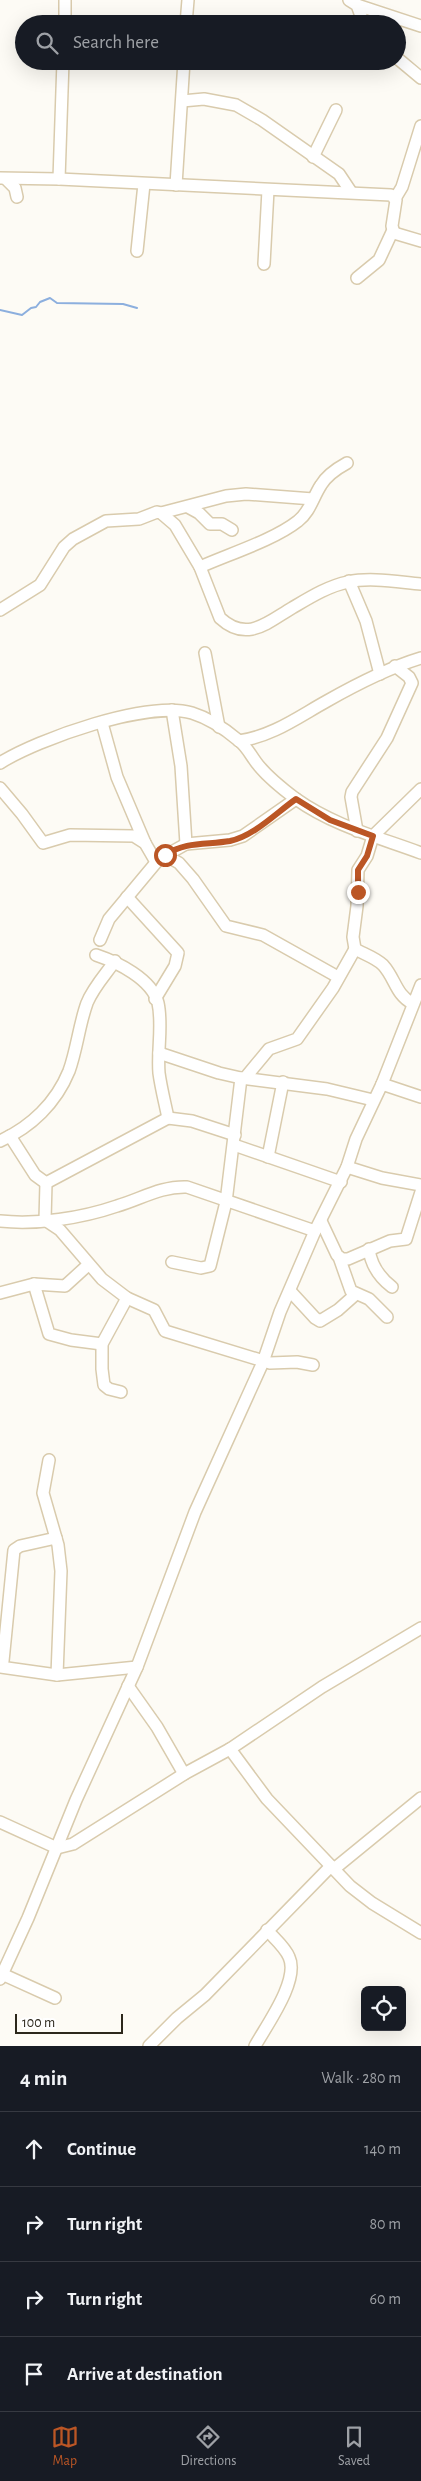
<!DOCTYPE html>
<html lang="en">
<head>
<meta charset="utf-8">
<style>
	body { margin:0; font-family:"Alegreya Sans",sans-serif; background:#242831; color:#f1f3f6 }
	.controls { position:absolute; right:15px; bottom:15px; display:grid; overflow:hidden; border-radius:8px; box-shadow:0 5px 20px #0002 }
	.controls button { width:45px; height:45px; display:grid; place-items:center; padding:0; border:0; border-bottom:1px solid #363941; background:#171b24; color:#f1f3f6; font:25px sans-serif }
	.scale { position:absolute; left:15px; bottom:12px; width:108px; box-sizing:border-box; padding-left:5px; border:2px solid #2c271b; border-top:0; font-size:14px; line-height:18px; white-space:nowrap; color:#2c271b; -webkit-text-stroke:4px #fff; paint-order:stroke }
	.stop { position:absolute; width:15px; height:15px; margin:-11px; border:4px solid #bb5625; border-radius:50%; background:#fff }
	.stop.end { background:#bb5625; border-color:#fff; box-shadow:0 1px 5px #0008 }
	.list { margin:0; padding:0; list-style:none }
	h2 { display:flex; justify-content:space-between; align-items:center; height:65px; margin:0; padding:0 20px; font-size:21px }
	h2 small { font-size:16px; font-weight:400; color:#9ea1a6 }
	.list li { display:grid; grid-template-columns:32px 1fr auto; gap:15px; align-items:center; box-sizing:border-box; height:75px; padding:0 20px; border-top:1px solid #363941 }
	.list b { display:block; font-size:19px; white-space:nowrap }
	.list em { font-size:16px; font-style:normal; color:#9ea1a6 }
	.icon { flex:none; width:28px; height:28px; fill:none; stroke:currentColor; stroke-width:2; stroke-linecap:round; stroke-linejoin:round }
	.map { position:relative; flex:none; width:421px; height:2046px; overflow:hidden }
	.search { position:absolute; background:#171b24; box-shadow:0 5px 20px #0002; left:15px; right:15px; top:15px; height:55px; display:flex; align-items:center; gap:12px; box-sizing:border-box; padding:0 18px; border-radius:28px; color:#9ea1a6; font-size:19px }
	.sheet { height:365px; background:#171b24 }
	nav { display:flex; justify-content:space-around; align-items:center; box-sizing:border-box; height:70px; border-top:1px solid #363941; background:#171b24; font-size:14px; color:#9ea1a6 }
	nav a { display:grid; justify-items:center; gap:2px }
	nav .on { color:#bb5625 }
	.map>svg:first-child { display:block }
	.lines { fill:none; stroke-linecap:round; stroke-linejoin:round }
	.stream { stroke:#8cafde; stroke-width:2 }
	.minor-casing { stroke:#d9cbad; stroke-width:14 }
	.minor { stroke:#fff; stroke-width:11 }
	.route { stroke:#bb5625; stroke-width:6 }
</style>
</head>
<body>
<div class="map">
<svg width="421" height="2046" viewBox="0 0 421 2046">
	<rect width="100%" height="100%" fill="#fdfbf5"/>
	<g class="lines">
		<polyline class="stream" points="0,310 22,315 31,308 36,307 40,302 50,298 57,303 123,304 137,308"/>
		<g class="minor-casing">
			<g id="minor">
				<polyline points="349,0 357,5 364,24"/>
				<polyline points="357,5 421,26"/>
				<polyline points="65,24 65,0"/>
				<polyline points="186,24 188,0"/>
				<polyline points="397,58 421,78"/>
				<polyline points="182,101 204,99 236,105 262,120 339,174 351,192"/>
				<polyline points="313,157 336,110"/>
				<polyline points="0,178 59,179 391,195 396,200 392,226 394,233 421,241"/>
				<polyline points="6,179 15,188 17,197"/>
				<polyline points="59,179 63,61"/>
				<polyline points="176,185 184,61"/>
				<polyline points="396,197 402,187 421,126"/>
				<polyline points="137,251 144,184"/>
				<polyline points="264,264 268,190"/>
				<polyline points="357,278 379,260 393,230"/>
				<polyline points="188,507 199,513 210,524 222,524 232,530"/>
				<polyline points="161,513 226,496 246,494 313,499"/>
				<path d="M 200,567 C 229,554 274,540 298,521 C 310,512 313,497 321,485 C 327,475 336,469 347,463"/>
				<polyline points="349,581 366,621 380,674"/>
				<path d="M 0,610 L 40,585 L 64,547 L 73,539 L 106,521 L 139,519 L 157,512 L 161,513 L 175,525 L 200,567 L 220,618 C 247,643 268,622 292,608 C 309,598 328,586 348,582 C 370,577 398,582 421,584"/>
				<polyline points="205,653 219,727"/>
				<polyline points="172,710 181,766 186,844"/>
				<polyline points="102,723 117,777 145,843"/>
				<path d="M 239,741 C 273,736 298,717 327,701 C 357,684 388,668 421,658"/>
				<path d="M 0,763 C 38,739 148,700 192,713 C 208,718 225,729 238,740 C 247,746 252,758 259,766 C 269,778 284,790 296,799 C 334,826 378,837 421,853"/>
				<polyline points="0,788 22,814 43,843 70,835 134,836 145,843 156,862"/>
				<polyline points="357,831 351,797 352,792 387,738 412,683 409,677 395,666"/>
				<polyline points="165,855 179,863 193,879 226,926 263,935 338,977"/>
				<polyline points="127,897 178,953 175,966 155,999"/>
				<polyline points="100,940 109,919 159,859 186,844 230,840 243,836 296,799"/>
				<path d="M 96,955 C 117,962 152,979 158,1003 C 163,1025 157,1050 159,1073 C 161,1088 165,1103 168,1118"/>
				<path d="M 412,1003 C 396,995 395,978 383,965 C 376,958 364,954 355,949 L 353,937 L 357,906 L 358,870 L 367,856 L 373,836 L 421,789"/>
				<polyline points="159,1053 219,1073 241,1078 327,1089 373,1100"/>
				<polyline points="245,1078 269,1049 297,1039 333,988 355,949"/>
				<polyline points="382,1084 421,1097"/>
				<polyline points="10,1136 35,1175 46,1183 168,1118 192,1121 235,1135"/>
				<path d="M 0,1141 C 31,1127 56,1103 69,1071 C 77,1049 79,1025 87,1003 C 93,988 105,975 115,961"/>
				<polyline points="234,1145 341,1182"/>
				<polyline points="268,1157 283,1082"/>
				<polyline points="347,1167 382,1178 421,1185"/>
				<polyline points="46,1183 45,1220 60,1230 102,1279 127,1298 154,1310 165,1331 270,1363 297,1362 313,1365"/>
				<path d="M 0,1221 C 37,1225 82,1218 117,1206 C 141,1199 161,1186 187,1187 L 315,1231"/>
				<polyline points="321,1221 337,1255 342,1259 348,1259 390,1241 406,1239 421,1192"/>
				<path d="M 369,1249 C 371,1265 379,1277 392,1287"/>
				<polyline points="339,1257 351,1291 369,1299 387,1317"/>
				<polyline points="172,1262 201,1268 210,1266 226,1202 241,1078"/>
				<polyline points="34,1284 49,1334 71,1340 102,1344"/>
				<polyline points="291,1292 315,1318 320,1321 338,1310 356,1294"/>
				<polyline points="0,1293 34,1284 65,1286 88,1265"/>
				<polyline points="121,1392 109,1389 104,1385 102,1369 102,1344 127,1298"/>
				<polyline points="49,1460 43,1493 58,1545 61,1571 57,1675"/>
				<polyline points="0,1666 3,1661 14,1550 20,1546 56,1538"/>
				<polyline points="0,1667 57,1675 137,1667"/>
				<polyline points="128,1686 157,1727 184,1774"/>
				<polyline points="230,1749 267,1799 350,1886 372,1903 421,1933"/>
				<polyline points="0,1822 57,1848 73,1844 184,1774 230,1749 322,1687 421,1628"/>
				<polyline points="334,1869 421,1798"/>
				<polyline points="2,1974 55,1998"/>
				<polyline points="0,1979 28,1918 76,1800 137,1667 195,1512 263,1362 280,1312 315,1231 347,1167 356,1139 382,1084 421,985"/>
				<polyline points="149,2046 177,2018 205,1995 331,1866"/>
				<path d="M 255,2046 C 266,2026 300,1980 289,1957 C 285,1947 274,1938 267,1930"/>
			</g>
		</g>
		<use href="#minor" class="minor"/>
	</g>
	<g class="lines">
		<path class="route" d="M 165,855 C 186,841 207,845 230,841 C 254,836 276,813 296,799 L 330,820 L 373,836 L 367,856 L 358,870 L 358,892"/>
	</g>
</svg>
<div class="controls">
<button><svg class="icon" aria-label="locate" viewBox="0 0 24 24"><circle cx="12" cy="12" r="6"/><path d="M12 2v4M12 18v4M2 12h4M18 12h4"/></svg></button>
</div>
<div class="scale">100 m</div>
<div class="stop" style="left:165px;top:855px"></div>
<div class="stop end" style="left:358px;top:892px"></div>
<div class="search"><svg class="icon" aria-label="search" viewBox="0 0 24 24"><circle cx="10" cy="10" r="6"/><path d="M15 15l6 6"/></svg>Search here</div>
</div>
<section class="sheet">
<h2>4 min<small>Walk · 280 m</small></h2>
<ul class="list">
<li><svg class="icon" aria-label="ahead" viewBox="0 0 24 24"><path d="M12 20V5M6 11l6-6 6 6"/></svg><div><b>Continue</b></div><em>140 m</em></li>
<li><svg class="icon" aria-label="right" viewBox="0 0 24 24"><path d="M7 20v-9h11M14 6l5 5-5 5"/></svg><div><b>Turn right</b></div><em>80 m</em></li>
<li><svg class="icon" aria-label="right" viewBox="0 0 24 24"><path d="M7 20v-9h11M14 6l5 5-5 5"/></svg><div><b>Turn right</b></div><em>60 m</em></li>
<li><svg class="icon" aria-label="arrive" viewBox="0 0 24 24"><path d="M6 21V4h12l-3 4 3 4H6"/></svg><div><b>Arrive at destination</b></div></li>
</ul>
</section>
<nav>
<a class="on"><svg class="icon" aria-label="map" viewBox="0 0 24 24"><path d="M3 6l6-2 6 2 6-2v14l-6 2-6-2-6 2zM9 4v14M15 6v14"/></svg>Map</a>
<a><svg class="icon" aria-label="directions" viewBox="0 0 24 24"><path d="M12 3l9 9-9 9-9-9zM9 14v-3h6M13 9l2 2-2 2"/></svg>Directions</a>
<a><svg class="icon" aria-label="saved" viewBox="0 0 24 24"><path d="M7 4h10v16l-5-4-5 4z"/></svg>Saved</a>
</nav>
</body>
</html>
